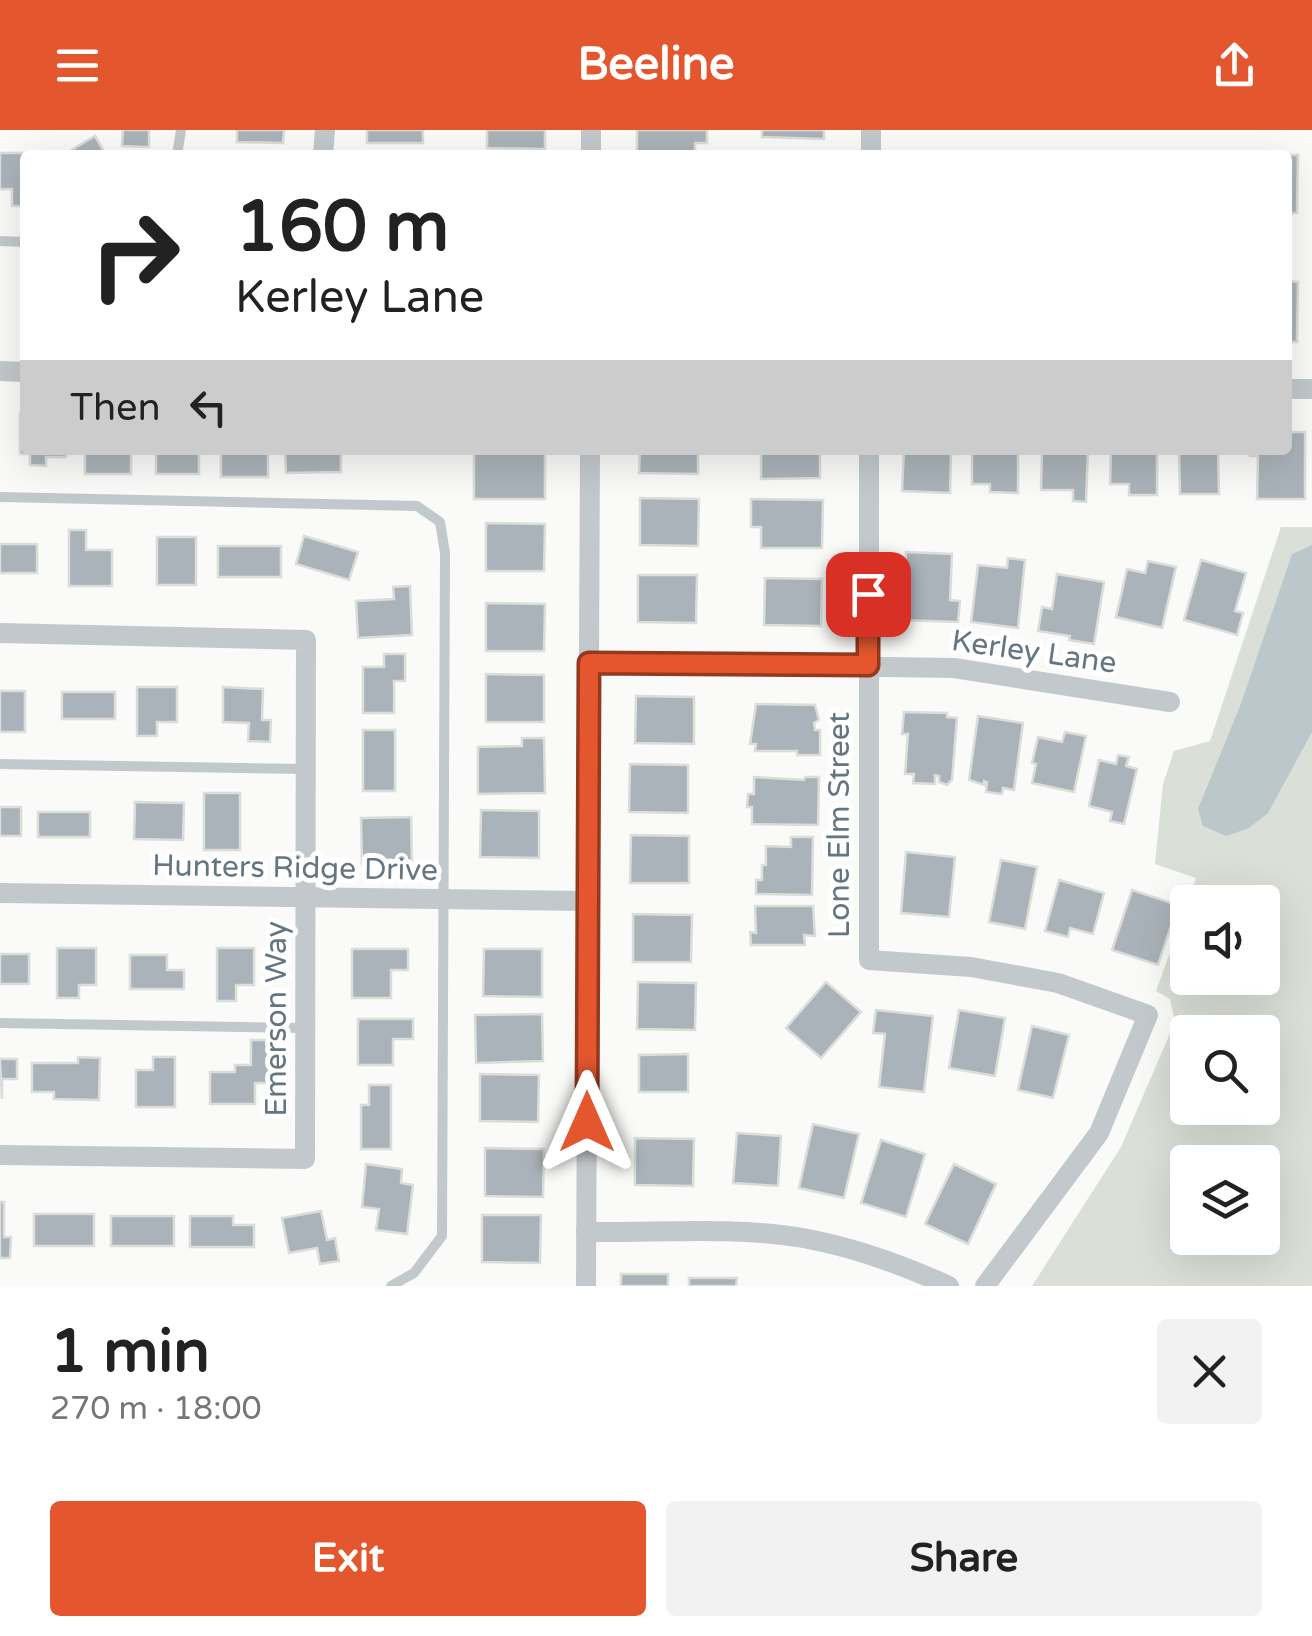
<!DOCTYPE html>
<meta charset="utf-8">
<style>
body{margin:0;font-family:"Varela Round",sans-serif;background:#f2f2f2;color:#222;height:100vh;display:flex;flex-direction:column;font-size:38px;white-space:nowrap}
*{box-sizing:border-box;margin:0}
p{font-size:32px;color:#767676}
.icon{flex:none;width:55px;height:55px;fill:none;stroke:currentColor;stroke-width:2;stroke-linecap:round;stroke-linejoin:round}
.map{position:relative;height:1156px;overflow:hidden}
.panel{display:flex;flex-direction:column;background:#fff;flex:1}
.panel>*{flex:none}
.hud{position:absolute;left:20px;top:20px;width:1272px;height:305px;border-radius:10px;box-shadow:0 10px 40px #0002;background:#fff;color:#222;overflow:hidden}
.tools{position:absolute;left:1170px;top:755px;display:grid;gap:20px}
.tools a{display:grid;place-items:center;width:110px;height:110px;border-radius:10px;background:#fff;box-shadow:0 10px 40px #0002;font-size:50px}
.pin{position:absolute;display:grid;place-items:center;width:85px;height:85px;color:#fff;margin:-42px;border-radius:20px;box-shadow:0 5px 15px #0006}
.me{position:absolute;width:110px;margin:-55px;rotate:0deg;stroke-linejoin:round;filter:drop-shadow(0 0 8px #0008)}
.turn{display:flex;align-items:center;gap:35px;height:210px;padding:0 50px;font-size:45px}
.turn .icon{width:130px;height:130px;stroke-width:2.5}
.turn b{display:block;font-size:70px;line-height:85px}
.then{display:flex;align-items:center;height:95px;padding:0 50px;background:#0003;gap:20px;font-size:38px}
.round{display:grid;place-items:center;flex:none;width:105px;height:105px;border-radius:10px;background:#f2f2f2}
.headline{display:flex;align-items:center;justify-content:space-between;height:170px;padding:0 50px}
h1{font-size:60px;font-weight:700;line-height:75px}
.primary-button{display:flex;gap:20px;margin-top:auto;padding:20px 50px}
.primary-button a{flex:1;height:115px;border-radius:10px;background:#e4572e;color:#fff;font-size:40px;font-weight:700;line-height:115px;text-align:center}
.primary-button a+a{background:#f2f2f2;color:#222}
header{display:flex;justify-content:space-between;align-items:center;height:130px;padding:0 50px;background:#e4572e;color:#fff;font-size:45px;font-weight:700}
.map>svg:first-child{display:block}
.green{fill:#dadfd7;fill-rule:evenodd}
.water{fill:#bbc7cb}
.building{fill:#aab3b9;stroke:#dcdcda;stroke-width:2.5}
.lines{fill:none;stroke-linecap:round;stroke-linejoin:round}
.service{stroke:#c3c8cc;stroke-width:10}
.minor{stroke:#c3c8cc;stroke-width:20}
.route-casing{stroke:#94391e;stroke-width:25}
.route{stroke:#e4572e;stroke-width:18}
.labels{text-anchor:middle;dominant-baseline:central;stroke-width:10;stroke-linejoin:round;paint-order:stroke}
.street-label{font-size:30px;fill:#657683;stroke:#fff}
</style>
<header><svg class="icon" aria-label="menu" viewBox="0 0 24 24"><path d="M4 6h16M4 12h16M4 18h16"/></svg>Beeline<svg class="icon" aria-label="share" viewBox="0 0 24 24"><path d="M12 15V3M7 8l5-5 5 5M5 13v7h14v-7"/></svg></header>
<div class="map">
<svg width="1312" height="1156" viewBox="0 0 1312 1156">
<rect width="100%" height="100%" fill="#fafaf8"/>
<!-- green -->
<path class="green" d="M 1281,397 L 1312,397 L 1312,1156 L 1032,1156 L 1121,1017 L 1175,892 L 1170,869 L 1156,861 L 1188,773 L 1188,848 L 1262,848 L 1262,772 L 1188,772 L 1196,748 L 1155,734 L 1163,654 L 1174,621 L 1210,611 ZM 1188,902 L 1262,902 L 1262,978 L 1188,978 ZM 1188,1032 L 1262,1032 L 1262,1108 L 1188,1108 Z"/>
<!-- water -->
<path class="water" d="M 1312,415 L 1312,602 L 1268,683 L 1249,698 L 1226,706 L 1203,696 L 1198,679 L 1242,571 L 1292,424 Z"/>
<!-- building -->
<g class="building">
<path d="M 123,0 L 149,0 L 149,17 L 122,16 Z"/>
<path d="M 237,0 L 284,0 L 283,13 L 237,12 Z"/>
<rect x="367" y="0" width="56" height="13"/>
<path d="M 487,0 L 545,0 L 545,19 L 487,18 Z"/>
<path d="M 637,0 L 707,0 L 707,13 L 695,13 L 695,25 L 637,25 Z"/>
<path d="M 762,0 L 824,0 L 824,9 L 762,7 Z"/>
<path d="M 95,6 L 106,25 L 63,25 Z"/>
<path d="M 1043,22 L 1090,23 L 1090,25 L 1043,25 Z"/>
<path d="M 1182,22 L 1238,23 L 1238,25 L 1182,25 Z"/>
<path d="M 0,23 L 33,23 L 25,25 L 25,76 L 12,76 L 12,59 L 0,59 Z"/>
<path d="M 1288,25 L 1298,25 L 1297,83 L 1288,83 Z"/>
<path d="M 1288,151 L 1298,152 L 1297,212 L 1288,212 Z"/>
<path d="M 20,284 L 25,285 L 25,320 L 66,320 L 66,327 L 46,327 L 46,336 L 30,335 L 30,324 L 20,324 Z"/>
<path d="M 1288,302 L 1305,302 L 1305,369 L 1257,369 L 1258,326 L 1250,326 L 1250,320 L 1288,320 Z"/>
<rect x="85" y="320" width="46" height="24"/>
<rect x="156" y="320" width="43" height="24"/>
<rect x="221" y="320" width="47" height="27"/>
<path d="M 285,320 L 341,320 L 341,342 L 286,343 Z"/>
<path d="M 640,320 L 698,320 L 698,344 L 639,343 Z"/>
<path d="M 753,320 L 820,320 L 820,348 L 761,349 L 761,320 Z"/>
<path d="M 904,320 L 959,320 L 958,324 L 951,324 L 950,363 L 902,361 Z"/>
<path d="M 972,320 L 1018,320 L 1018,363 L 990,362 L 990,354 L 972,354 Z"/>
<path d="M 1042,320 L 1088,320 L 1086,372 L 1073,371 L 1073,360 L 1041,360 Z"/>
<path d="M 1111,320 L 1157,320 L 1157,365 L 1129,365 L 1129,354 L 1110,354 Z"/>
<path d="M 1179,320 L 1218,320 L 1219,364 L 1180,364 Z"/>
<rect x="474" y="321" width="71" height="48"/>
<path d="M 640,368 L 699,369 L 698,416 L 640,415 Z"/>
<path d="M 751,369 L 823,370 L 822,418 L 761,418 L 761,397 L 751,397 Z"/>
<path d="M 486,393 L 545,394 L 544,441 L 486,441 Z"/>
<path d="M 69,400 L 86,400 L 86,420 L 112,420 L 112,456 L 69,456 Z"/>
<path d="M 304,406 L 358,422 L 349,450 L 296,434 Z"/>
<rect x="157" y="407" width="39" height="48"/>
<rect x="0" y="414" width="37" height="29"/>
<rect x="218" y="416" width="63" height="31"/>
<path d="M 906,422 L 952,424 L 950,470 L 960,471 L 958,492 L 903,490 Z"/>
<path d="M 1008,428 L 1025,430 L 1018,498 L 971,492 L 978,435 L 1007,438 Z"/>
<path d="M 1201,430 L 1246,443 L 1235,481 L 1243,483 L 1237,505 L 1184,490 Z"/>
<path d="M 1148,431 L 1176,437 L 1162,498 L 1116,487 L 1127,439 L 1145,443 Z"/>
<path d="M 1057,444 L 1104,452 L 1094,514 L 1069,510 L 1070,506 L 1038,501 L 1042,477 L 1052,479 Z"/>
<path d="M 638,445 L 697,445 L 696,493 L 638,492 Z"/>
<path d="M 765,448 L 822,449 L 821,496 L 764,495 Z"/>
<path d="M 410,456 L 412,505 L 358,508 L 356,471 L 394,469 L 393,457 Z"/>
<path d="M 486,473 L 545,474 L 544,521 L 486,521 Z"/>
<path d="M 384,524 L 405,524 L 405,551 L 394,551 L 394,583 L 363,583 L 363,537 L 384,537 Z"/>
<path d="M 486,544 L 544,545 L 544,592 L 486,592 Z"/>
<path d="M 137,557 L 177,557 L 177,592 L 157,592 L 157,606 L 137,606 Z"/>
<path d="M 223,557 L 263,559 L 262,590 L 271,590 L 270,612 L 248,611 L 249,593 L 223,592 Z"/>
<rect x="0" y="561" width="25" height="41"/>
<rect x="62" y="562" width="53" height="27"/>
<path d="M 636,566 L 694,567 L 694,614 L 635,613 Z"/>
<path d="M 756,574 L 815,575 L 819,590 L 814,593 L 815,600 L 820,600 L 820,625 L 797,625 L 797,621 L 755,621 L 756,614 L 750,614 Z"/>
<path d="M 904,582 L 947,583 L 947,587 L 957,588 L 952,650 L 947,655 L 939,652 L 939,646 L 935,645 L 935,654 L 913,653 L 914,644 L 905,644 L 908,604 L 902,604 Z"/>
<path d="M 978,586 L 1023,593 L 1014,660 L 1003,658 L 1002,664 L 986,662 L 987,652 L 984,651 L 984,655 L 969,650 Z"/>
<rect x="363" y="600" width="32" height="61"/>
<path d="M 1065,602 L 1086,606 L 1074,662 L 1032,653 L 1036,634 L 1032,633 L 1038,607 L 1062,612 Z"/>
<path d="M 522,608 L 544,608 L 545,663 L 478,664 L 478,617 L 522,616 Z"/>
<path d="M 1118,625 L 1129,627 L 1126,636 L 1137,639 L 1124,694 L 1110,691 L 1112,682 L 1089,676 L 1099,630 L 1116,634 Z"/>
<path d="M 630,634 L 688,635 L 688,683 L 629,682 Z"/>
<path d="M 754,647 L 804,650 L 805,647 L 819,647 L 818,695 L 752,694 L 752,677 L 747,677 L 748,664 L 754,664 Z"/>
<rect x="204" y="663" width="36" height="57"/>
<path d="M 135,672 L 184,673 L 183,710 L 134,709 Z"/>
<rect x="0" y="677" width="21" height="29"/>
<path d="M 481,680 L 539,681 L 539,728 L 480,727 Z"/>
<rect x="38" y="682" width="52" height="25"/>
<path d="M 411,687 L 412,733 L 362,734 L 361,688 Z"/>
<path d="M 631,705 L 689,706 L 689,753 L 630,753 Z"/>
<path d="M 791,707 L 813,707 L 812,765 L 756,764 L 756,750 L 762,750 L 762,735 L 766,735 L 766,716 L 791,717 Z"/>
<path d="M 906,722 L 955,727 L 949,787 L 901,783 Z"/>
<path d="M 1001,730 L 1037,737 L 1025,799 L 989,792 Z"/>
<path d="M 1059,750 L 1104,763 L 1093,804 L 1070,798 L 1068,807 L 1045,801 Z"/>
<path d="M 1132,760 L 1178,775 L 1158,835 L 1112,820 Z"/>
<path d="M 755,776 L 813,776 L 815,806 L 804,805 L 805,815 L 751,815 L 750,802 L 756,803 Z"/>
<path d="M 633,784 L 692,785 L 691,832 L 633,832 Z"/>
<path d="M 57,818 L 96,818 L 96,855 L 79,855 L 79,868 L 57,868 Z"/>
<path d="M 217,818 L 254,818 L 254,855 L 236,855 L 236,871 L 217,871 Z"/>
<path d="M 352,819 L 408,819 L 408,840 L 391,840 L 391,868 L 352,868 Z"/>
<path d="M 484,819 L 542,819 L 542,867 L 483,866 Z"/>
<rect x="0" y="824" width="29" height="30"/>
<path d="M 130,825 L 167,825 L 167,840 L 184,840 L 184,859 L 130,859 Z"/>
<path d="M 638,852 L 696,853 L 695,900 L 637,899 Z"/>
<path d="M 826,852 L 861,882 L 821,928 L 786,898 Z"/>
<path d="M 876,880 L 933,886 L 924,962 L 879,957 L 885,904 L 873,903 Z"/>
<path d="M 959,880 L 1005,888 L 995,946 L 949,938 Z"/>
<path d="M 542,884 L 543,931 L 476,933 L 475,885 Z"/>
<path d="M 358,889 L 413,889 L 413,909 L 393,909 L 393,935 L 358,935 Z"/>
<path d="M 1032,896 L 1069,905 L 1053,968 L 1018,960 Z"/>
<path d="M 251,910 L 272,910 L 272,953 L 255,953 L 255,974 L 210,974 L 210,942 L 235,942 L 235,935 L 251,935 Z"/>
<path d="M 688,924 L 688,962 L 639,962 L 639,925 Z"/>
<path d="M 78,927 L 100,928 L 99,970 L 54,969 L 54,962 L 32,962 L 32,933 L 78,933 Z"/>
<path d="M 153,927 L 175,927 L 175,977 L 136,977 L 136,940 L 153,940 Z"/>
<path d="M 0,929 L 17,929 L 17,949 L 2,949 L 2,969 Z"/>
<path d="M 480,944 L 539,945 L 538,992 L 480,991 Z"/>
<path d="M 369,955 L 391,955 L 391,1019 L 361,1019 L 361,975 L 369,975 Z"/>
<path d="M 813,994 L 859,1004 L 844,1068 L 799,1058 Z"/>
<path d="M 737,1003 L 781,1006 L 778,1056 L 733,1053 Z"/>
<path d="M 635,1008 L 694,1009 L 693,1056 L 635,1055 Z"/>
<path d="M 881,1010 L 925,1024 L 906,1087 L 861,1073 Z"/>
<path d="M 485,1018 L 544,1019 L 543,1067 L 485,1066 Z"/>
<path d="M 366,1034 L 402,1039 L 401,1053 L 413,1055 L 407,1104 L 376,1100 L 379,1079 L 362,1077 Z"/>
<path d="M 954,1034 L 996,1054 L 968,1114 L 925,1094 Z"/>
<path d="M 0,1072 L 4,1072 L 4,1107 L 11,1107 L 10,1128 L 0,1128 Z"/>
<path d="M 321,1081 L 327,1110 L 335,1108 L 339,1131 L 320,1134 L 317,1118 L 289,1123 L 282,1088 Z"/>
<rect x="34" y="1084" width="60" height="32"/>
<path d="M 482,1085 L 541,1085 L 540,1133 L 482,1132 Z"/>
<rect x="111" y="1086" width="63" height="30"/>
<path d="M 190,1086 L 233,1086 L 233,1095 L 254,1095 L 254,1117 L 190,1117 Z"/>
<rect x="621" y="1144" width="47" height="12"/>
<path d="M 689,1148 L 737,1148 L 736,1156 L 689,1156 Z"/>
</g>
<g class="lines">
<!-- service -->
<g class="service">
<path d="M 177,25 L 181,0"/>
<path d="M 0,111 L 25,112"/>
<path d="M 0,367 L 417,376 L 440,392 L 445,423 L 442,1106 L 414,1143 L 391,1156"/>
<path d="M 0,634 L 305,639"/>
<path d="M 0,893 L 304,898"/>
</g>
<!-- minor -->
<g class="minor">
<path d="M 323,25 L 325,0"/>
<path d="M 591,25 L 591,0"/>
<path d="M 871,25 L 871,0"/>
<path d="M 0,241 L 25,242"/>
<path d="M 1288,259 L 1312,259"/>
<path d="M 869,320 L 869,830 L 971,837 L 1058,853 L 1148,885 L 1099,1003 L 985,1156"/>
<path d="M 0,503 L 306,510 L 305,1029 L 0,1025"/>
<path d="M 589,533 L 954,538 L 1170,572"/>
<path d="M 0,763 L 589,771"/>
<path d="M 586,1102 C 658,1103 732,1096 803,1108 C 853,1117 903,1135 949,1156"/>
<path d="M 586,1156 L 590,320"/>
</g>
</g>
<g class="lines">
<!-- route casing -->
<g class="route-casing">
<path id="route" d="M 587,992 L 589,533 L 868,535 L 868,464"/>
</g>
<!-- route -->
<use href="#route" class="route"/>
</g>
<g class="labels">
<!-- street labels -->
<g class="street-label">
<text transform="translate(1034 522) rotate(8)">Kerley Lane</text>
<text transform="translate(839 695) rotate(-90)">Lone Elm Street</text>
<text transform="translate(295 738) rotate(1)">Hunters Ridge Drive</text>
<text transform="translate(276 889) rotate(-90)">Emerson Way</text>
</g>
</g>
</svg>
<div class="tools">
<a><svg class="icon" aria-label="sound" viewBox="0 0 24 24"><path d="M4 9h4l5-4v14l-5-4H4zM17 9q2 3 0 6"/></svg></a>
<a><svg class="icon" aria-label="search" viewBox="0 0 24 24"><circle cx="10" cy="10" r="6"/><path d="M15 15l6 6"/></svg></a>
<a><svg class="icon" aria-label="layers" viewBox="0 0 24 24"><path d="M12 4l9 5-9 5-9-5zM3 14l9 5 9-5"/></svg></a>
</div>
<div class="pin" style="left:868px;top:464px;background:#d93025"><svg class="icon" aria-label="arrive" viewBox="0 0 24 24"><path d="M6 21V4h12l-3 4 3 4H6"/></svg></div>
<svg class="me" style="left:587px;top:992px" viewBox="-20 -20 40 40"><path d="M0-17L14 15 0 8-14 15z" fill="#e4572e" stroke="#fff" stroke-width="4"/></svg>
<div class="hud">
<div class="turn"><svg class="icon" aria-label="right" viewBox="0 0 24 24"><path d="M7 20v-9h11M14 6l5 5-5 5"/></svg><div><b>160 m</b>Kerley Lane</div></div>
<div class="then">Then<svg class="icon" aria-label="left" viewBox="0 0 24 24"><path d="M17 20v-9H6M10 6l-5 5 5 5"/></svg></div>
</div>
</div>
<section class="panel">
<div class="headline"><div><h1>1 min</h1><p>270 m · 18:00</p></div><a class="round"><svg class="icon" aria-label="close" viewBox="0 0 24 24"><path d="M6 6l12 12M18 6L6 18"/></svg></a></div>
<div class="primary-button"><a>Exit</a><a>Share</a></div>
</section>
